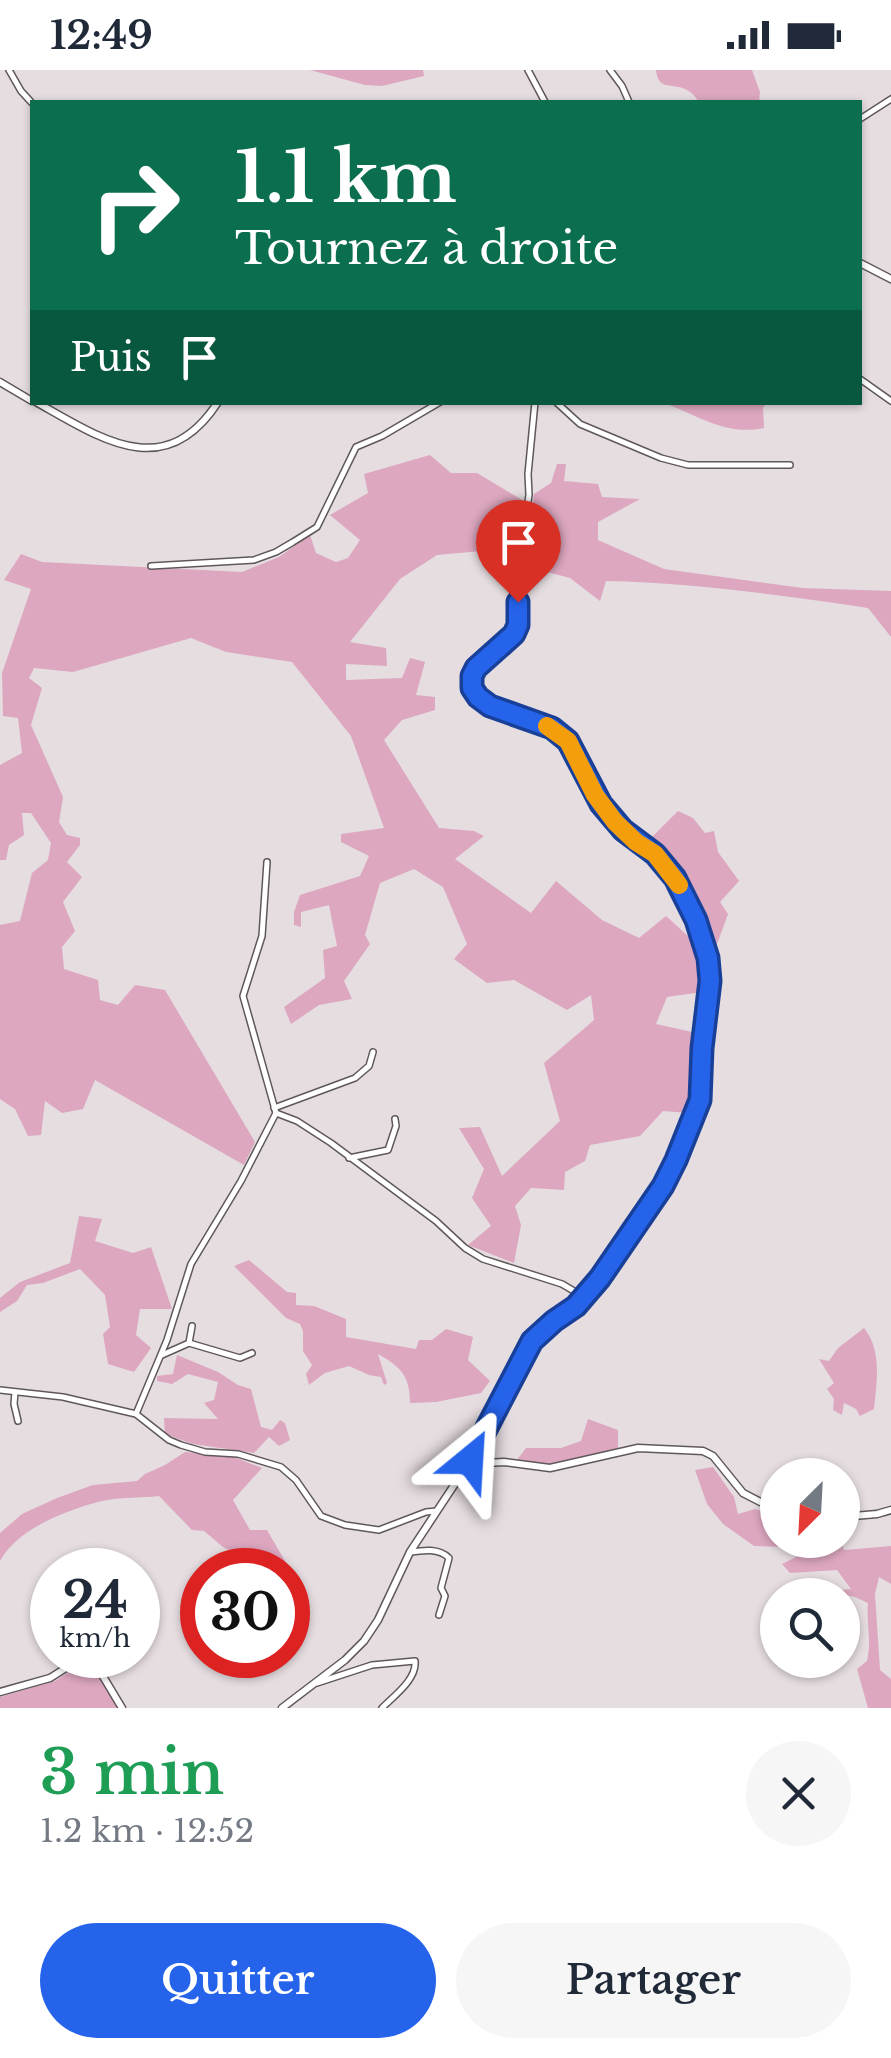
<!DOCTYPE html>
<html lang="fr">
<meta charset="utf-8">
<style>
body{margin:0;font-family:"Libre Baskerville",serif;background:#f6f6f7;color:#1f2937;height:100vh;display:flex;flex-direction:column;font-size:38px;white-space:nowrap}
*{box-sizing:border-box;margin:0}
p{font-size:32px;color:#747a83}
.icon{flex:none;width:55px;height:55px;fill:none;stroke:currentColor;stroke-width:2;stroke-linecap:round;stroke-linejoin:round}
.map{position:relative;height:1638px;overflow:hidden}
.details{display:flex;flex-direction:column;background:#fff;flex:1}
.details>*{flex:none}
.guide{position:absolute;left:30px;top:30px;width:832px;height:305px;border-radius:0px;box-shadow:0 2px 8px #0004;background:#0b6e4f;color:#fff;overflow:hidden}
.needle{width:65px;rotate:204deg}
.controls{position:absolute;left:760px;top:1388px;display:grid;gap:20px}
.controls a{display:grid;place-items:center;width:100px;height:100px;border-radius:50%;background:#fff;box-shadow:0 2px 8px #0004;font-size:50px}
.speed{position:absolute;left:30px;top:1478px;display:flex;gap:20px;font-size:50px;font-weight:700;text-align:center}
.speed>*{display:grid;place-content:center;width:130px;height:130px;border-radius:50%;background:#fff;box-shadow:0 2px 8px #0004;line-height:1}
.speed small{font-size:25px;font-weight:400}
.speed .limit{border:15px solid #d22;background:#fff;color:#111}
.pin{position:absolute;display:grid;place-items:center;width:85px;height:85px;color:#fff;margin:-102px -42px;border-radius:50% 50% 50% 0;rotate:-45deg;box-shadow:0 0 10px #0007}
.pin .icon{rotate:45deg}
.me{position:absolute;width:110px;margin:-55px;rotate:27deg;stroke-linejoin:round;filter:drop-shadow(0 0 8px #0008)}
.turn{display:flex;align-items:center;gap:35px;height:210px;padding:0 40px;font-size:45px}
.turn .icon{width:130px;height:130px;stroke-width:2.5}
.turn b{display:block;font-size:70px;line-height:85px}
.then{display:flex;align-items:center;height:95px;padding:0 40px;background:#0003;gap:20px;font-size:38px}
.round{display:grid;place-items:center;flex:none;width:105px;height:105px;border-radius:52px;background:#f6f6f7}
.overview{display:flex;align-items:center;justify-content:space-between;height:170px;padding:0 40px}
h1{font-size:60px;font-weight:600;line-height:75px;color:#1e9e55}
.button{display:flex;gap:20px;margin-top:auto;padding:20px 40px}
.button a{flex:1;height:115px;border-radius:60px;background:#2563eb;color:#fff;font-size:40px;font-weight:600;line-height:115px;text-align:center}
.button a+a{background:#f6f6f7;color:#1f2937}
.status{display:flex;justify-content:space-between;align-items:center;height:70px;padding:0 50px;background:#fff;direction:ltr}
.status svg{height:28px;fill:currentColor}
.map>svg:first-child{display:block}
.green{fill:#dca7bf}
.lines{fill:none;stroke-linecap:round;stroke-linejoin:round}
.minor-casing{stroke:#5f585b;stroke-width:8}
.tertiary-casing{stroke:#5f585b;stroke-width:9}
.minor{stroke:#fff;stroke-width:5}
.tertiary{stroke:#fff;stroke-width:6}
.route-casing{stroke:#184099;stroke-width:25}
.route{stroke:#2563eb;stroke-width:18}
.slow{stroke:#f59e0b;stroke-width:18}
</style>
<div class="status"><b>12:49</b><svg viewBox="0 0 49 12"><path d="M0 12V9h3v3zM5 12V6h3v6zM10 12V3h3v9zM15 12V0h3v12zM26 1h20v11H26zM47 4h2v5h-2z"/></svg></div>
<div class="map">
<svg width="891" height="1638" viewBox="0 0 891 1638">
<rect width="100%" height="100%" fill="#e6dde1"/>
<!-- green -->
<g class="green">
<path d="M 310,0 L 423,0 L 424,6 L 382,16 L 365,15 Z"/>
<path d="M 656,0 L 752,0 L 760,22 L 759,32 L 699,32 C 682,4 659,28 656,0 Z"/>
<path d="M 664,333 L 766,333 L 763,338 L 764,358 C 726,366 699,346 664,333 Z"/>
<path d="M 430,385 L 451,403 L 477,403 L 522,430 L 516,478 L 437,485 L 400,509 L 350,572 L 386,578 L 387,596 L 346,594 L 346,610 L 402,608 L 410,588 L 425,592 L 416,625 L 435,627 L 435,640 L 402,650 L 384,670 L 439,758 L 474,761 L 484,766 L 455,789 L 531,843 L 556,811 L 602,850 L 639,868 L 666,846 L 699,876 L 702,922 L 667,927 L 656,954 L 692,962 L 696,1027 L 689,1043 L 663,1041 L 640,1066 L 590,1075 L 585,1091 L 565,1102 L 564,1120 L 531,1118 L 515,1136 L 521,1155 L 514,1193 L 468,1175 L 491,1156 L 472,1128 L 484,1099 L 459,1058 L 480,1057 L 502,1106 L 560,1051 L 544,993 L 594,950 L 591,925 L 567,940 L 514,910 L 487,913 L 454,889 L 467,874 L 443,817 L 414,799 L 380,813 L 365,865 L 370,874 L 344,911 L 352,929 L 319,935 L 291,954 L 284,937 L 325,908 L 323,880 L 337,876 L 329,835 L 301,842 L 301,857 L 294,855 L 294,842 L 300,825 L 360,806 L 369,786 L 341,772 L 341,764 L 384,758 L 351,666 L 292,592 L 226,582 L 191,568 L 73,602 L 34,598 L 29,608 L 42,618 L 31,655 L 63,727 L 59,752 L 67,765 L 80,768 L 80,775 L 67,792 L 82,807 L 63,832 L 75,861 L 62,877 L 64,899 L 98,910 L 100,930 L 118,935 L 135,915 L 165,920 L 255,1072 L 244,1095 L 95,1010 L 83,1039 L 62,1043 L 45,1031 L 41,1065 L 28,1066 L 15,1039 L 0,1029 L 0,855 L 20,851 L 32,803 L 48,790 L 51,773 L 31,743 L 22,743 L 24,765 L 9,775 L 6,790 L 0,790 L 0,695 L 22,683 L 18,648 L 3,646 L 2,603 L 31,519 L 4,510 L 21,484 L 42,492 L 242,502 L 279,487 L 310,465 L 316,483 L 336,492 L 348,488 L 360,470 L 330,445 L 368,423 L 364,404 Z"/>
<path d="M 557,394 L 566,394 L 564,411 L 598,414 L 602,427 L 640,429 L 598,452 L 598,470 L 664,499 L 803,518 L 891,521 L 891,567 L 868,538 C 781,525 695,513 606,511 L 600,531 L 570,508 L 540,500 L 528,480 L 534,424 L 551,413 Z"/>
<path d="M 678,741 L 693,748 L 705,763 L 714,761 L 718,782 L 739,811 L 720,832 L 728,844 L 716,877 L 710,877 C 697,838 681,798 645,774 Z"/>
<path d="M 79,1146 L 102,1149 L 95,1171 L 133,1183 L 151,1177 L 172,1239 L 140,1239 L 136,1265 L 151,1278 L 134,1302 L 108,1294 L 103,1264 L 110,1257 L 105,1225 L 80,1199 L 43,1213 L 27,1215 L 17,1231 L 0,1242 L 0,1228 L 20,1212 L 70,1193 Z"/>
<path d="M 249,1190 L 287,1222 L 296,1223 L 296,1235 L 314,1236 L 346,1249 L 346,1267 L 416,1279 L 419,1270 L 432,1270 L 446,1259 L 473,1267 L 468,1290 L 490,1311 L 481,1323 L 436,1332 L 410,1333 C 410,1306 401,1297 378,1284 L 387,1313 L 384,1315 L 381,1307 L 369,1305 L 349,1296 L 325,1303 L 309,1315 L 306,1304 L 312,1295 L 303,1281 L 303,1261 L 300,1254 L 286,1248 L 234,1196 Z"/>
<path d="M 864,1258 C 882,1280 877,1312 874,1339 L 860,1346 L 856,1339 L 844,1333 L 842,1345 L 833,1340 L 834,1329 L 827,1319 L 834,1313 L 819,1289 L 829,1291 L 838,1278 Z"/>
<path d="M 177,1285 L 218,1302 L 238,1315 L 251,1319 L 261,1357 L 272,1360 L 280,1350 L 285,1353 L 290,1370 L 279,1376 L 269,1367 L 254,1383 L 193,1374 L 165,1364 L 164,1348 L 218,1349 L 204,1333 L 214,1330 L 218,1312 L 188,1304 L 172,1314 L 157,1311 L 157,1306 L 173,1304 Z"/>
<path d="M 588,1349 L 618,1360 L 618,1378 L 600,1386 L 545,1395 L 517,1390 L 526,1378 L 561,1378 L 581,1371 Z"/>
<path d="M 185,1382 L 234,1387 L 262,1398 L 233,1430 L 250,1460 L 267,1460 L 299,1515 L 292,1516 L 288,1512 L 288,1500 L 257,1500 L 247,1489 L 223,1477 L 204,1461 L 192,1460 L 159,1426 C 141,1428 120,1427 102,1431 C 67,1440 18,1458 0,1491 L 0,1463 L 22,1444 L 57,1428 L 93,1415 L 137,1411 L 145,1404 L 165,1395 Z"/>
<path d="M 713,1397 L 734,1427 L 738,1444 L 755,1439 L 777,1446 L 778,1470 L 841,1470 L 844,1480 L 891,1476 L 891,1514 L 879,1507 L 875,1524 L 880,1600 L 891,1609 L 891,1638 L 868,1638 L 857,1599 L 867,1591 C 872,1570 866,1555 868,1533 L 855,1527 L 842,1524 L 840,1520 L 851,1519 L 837,1500 L 790,1503 L 782,1494 L 804,1483 L 786,1477 L 754,1476 L 723,1454 L 707,1434 L 695,1400 Z"/>
<path d="M 83,1593 L 94,1596 L 119,1638 L 0,1638 L 0,1627 L 55,1611 Z"/>
</g>
<g class="lines">
<!-- minor casing -->
<g class="minor-casing">
<g id="minor">
<path d="M 9,0 L 21,21 L 32,33"/>
<path d="M 528,0 L 545,32"/>
<path d="M 610,0 L 622,16 L 629,32"/>
<path d="M 860,49 L 891,29"/>
<path d="M 860,309 L 891,331"/>
<path d="M 556,332 L 580,354 L 661,388 L 688,395 L 790,395"/>
<path d="M 151,496 L 254,490 L 276,482 L 293,472 L 317,457 L 356,377 L 382,366 L 440,332"/>
<path d="M 267,792 L 262,866 L 243,926 L 276,1043"/>
<path d="M 274,1038 L 355,1008 L 369,996 L 373,982"/>
<path d="M 349,1088 L 388,1080 L 396,1056 L 395,1049"/>
<path d="M 189,1273 L 240,1288 L 252,1283"/>
<path d="M 162,1285 L 189,1273 L 192,1256"/>
<path d="M 0,1320 L 63,1327 L 136,1344 L 169,1370 L 181,1375 L 205,1382 L 238,1384 L 281,1397 L 296,1410 L 321,1446 L 345,1455 L 379,1460 L 426,1442 L 437,1441"/>
<path d="M 15,1322 L 14,1334 L 18,1351"/>
<path d="M 136,1344 L 167,1270 L 191,1194 L 241,1111 L 276,1043 L 297,1051 L 331,1073 L 436,1151 L 465,1178 L 483,1189 L 562,1214 L 584,1227"/>
<path d="M 468,1394 L 515,1300 L 533,1271 L 554,1251 L 576,1236 L 600,1208 L 663,1115 L 677,1090 L 699,1030 L 702,977 L 710,911 L 705,877 L 696,850 L 675,809 L 655,784 L 623,760 L 601,734 L 568,671 L 553,658 L 490,636 L 478,627 L 472,618 L 472,606 L 476,598 L 507,571 L 518,555 L 519,490 L 529,425 L 528,404 L 535,332"/>
<path d="M 410,1482 C 424,1480 439,1478 449,1488 L 441,1518 L 445,1526 L 439,1545"/>
<path d="M 317,1613 L 372,1595 L 415,1591 C 417,1609 395,1625 382,1638"/>
</g>
</g>
<!-- tertiary casing -->
<g class="tertiary-casing">
<g id="tertiary">
<path d="M 860,193 L 891,209"/>
<path d="M 0,312 L 32,331"/>
<path d="M 36,332 C 100,368 165,414 218,332"/>
<path d="M 842,1447 L 877,1444 L 891,1440"/>
<path d="M 0,1622 L 50,1608 L 77,1591 L 88,1589 L 95,1593 L 122,1638"/>
<path d="M 282,1638 L 345,1590 L 364,1571 L 378,1550 L 410,1482 L 468,1394 L 504,1392 L 550,1398 L 638,1378 L 703,1381 L 713,1386 L 743,1423 L 778,1441"/>
</g>
</g>
<!-- minor -->
<use href="#minor" class="minor"/>
<!-- tertiary -->
<use href="#tertiary" class="tertiary"/>
</g>
<g class="lines">
<!-- route casing -->
<g class="route-casing">
<path id="route" d="M 470,1390 L 532,1271 L 554,1251 L 576,1236 L 600,1208 L 663,1116 L 676,1090 L 700,1030 L 702,978 L 710,911 L 708,888 L 696,850 L 675,808 L 655,784 L 623,760 L 601,734 L 568,671 L 552,658 L 490,636 L 478,627 L 472,618 L 472,606 L 476,598 L 514,564 L 518,555 L 518,532"/>
</g>
<!-- route -->
<use href="#route" class="route"/>
<!-- slow -->
<path class="slow" d="M 547,656 L 568,671 L 595,725 L 615,752 L 636,772 L 655,784 L 679,815"/>
</g>
</svg>
<div class="controls">
<a><svg class="needle" viewBox="-14 -14 28 28"><path d="M0-13l5 13h-10z" fill="#e53935"/><path d="M0 13l5-13h-10z" fill="#747a83"/></svg></a>
<a><svg class="icon" aria-label="search" viewBox="0 0 24 24"><circle cx="10" cy="10" r="6"/><path d="M15 15l6 6"/></svg></a>
</div>
<div class="speed"><div>24<small>km/h</small></div><div class="limit">30</div></div>
<div class="pin" style="left:518px;top:532px;background:#d93025"><svg class="icon" aria-label="arrive" viewBox="0 0 24 24"><path d="M6 21V4h12l-3 4 3 4H6"/></svg></div>
<svg class="me" style="left:470px;top:1390px" viewBox="-20 -20 40 40"><path d="M0-17L14 15 0 8-14 15z" fill="#2563eb" stroke="#fff" stroke-width="4"/></svg>
<div class="guide">
<div class="turn"><svg class="icon" aria-label="right" viewBox="0 0 24 24"><path d="M7 20v-9h11M14 6l5 5-5 5"/></svg><div><b>1.1 km</b>Tournez à droite</div></div>
<div class="then">Puis<svg class="icon" aria-label="arrive" viewBox="0 0 24 24"><path d="M6 21V4h12l-3 4 3 4H6"/></svg></div>
</div>
</div>
<section class="details">
<div class="overview"><div><h1>3 min</h1><p>1.2 km · 12:52</p></div><a class="round"><svg class="icon" aria-label="close" viewBox="0 0 24 24"><path d="M6 6l12 12M18 6L6 18"/></svg></a></div>
<div class="button"><a>Quitter</a><a>Partager</a></div>
</section>
